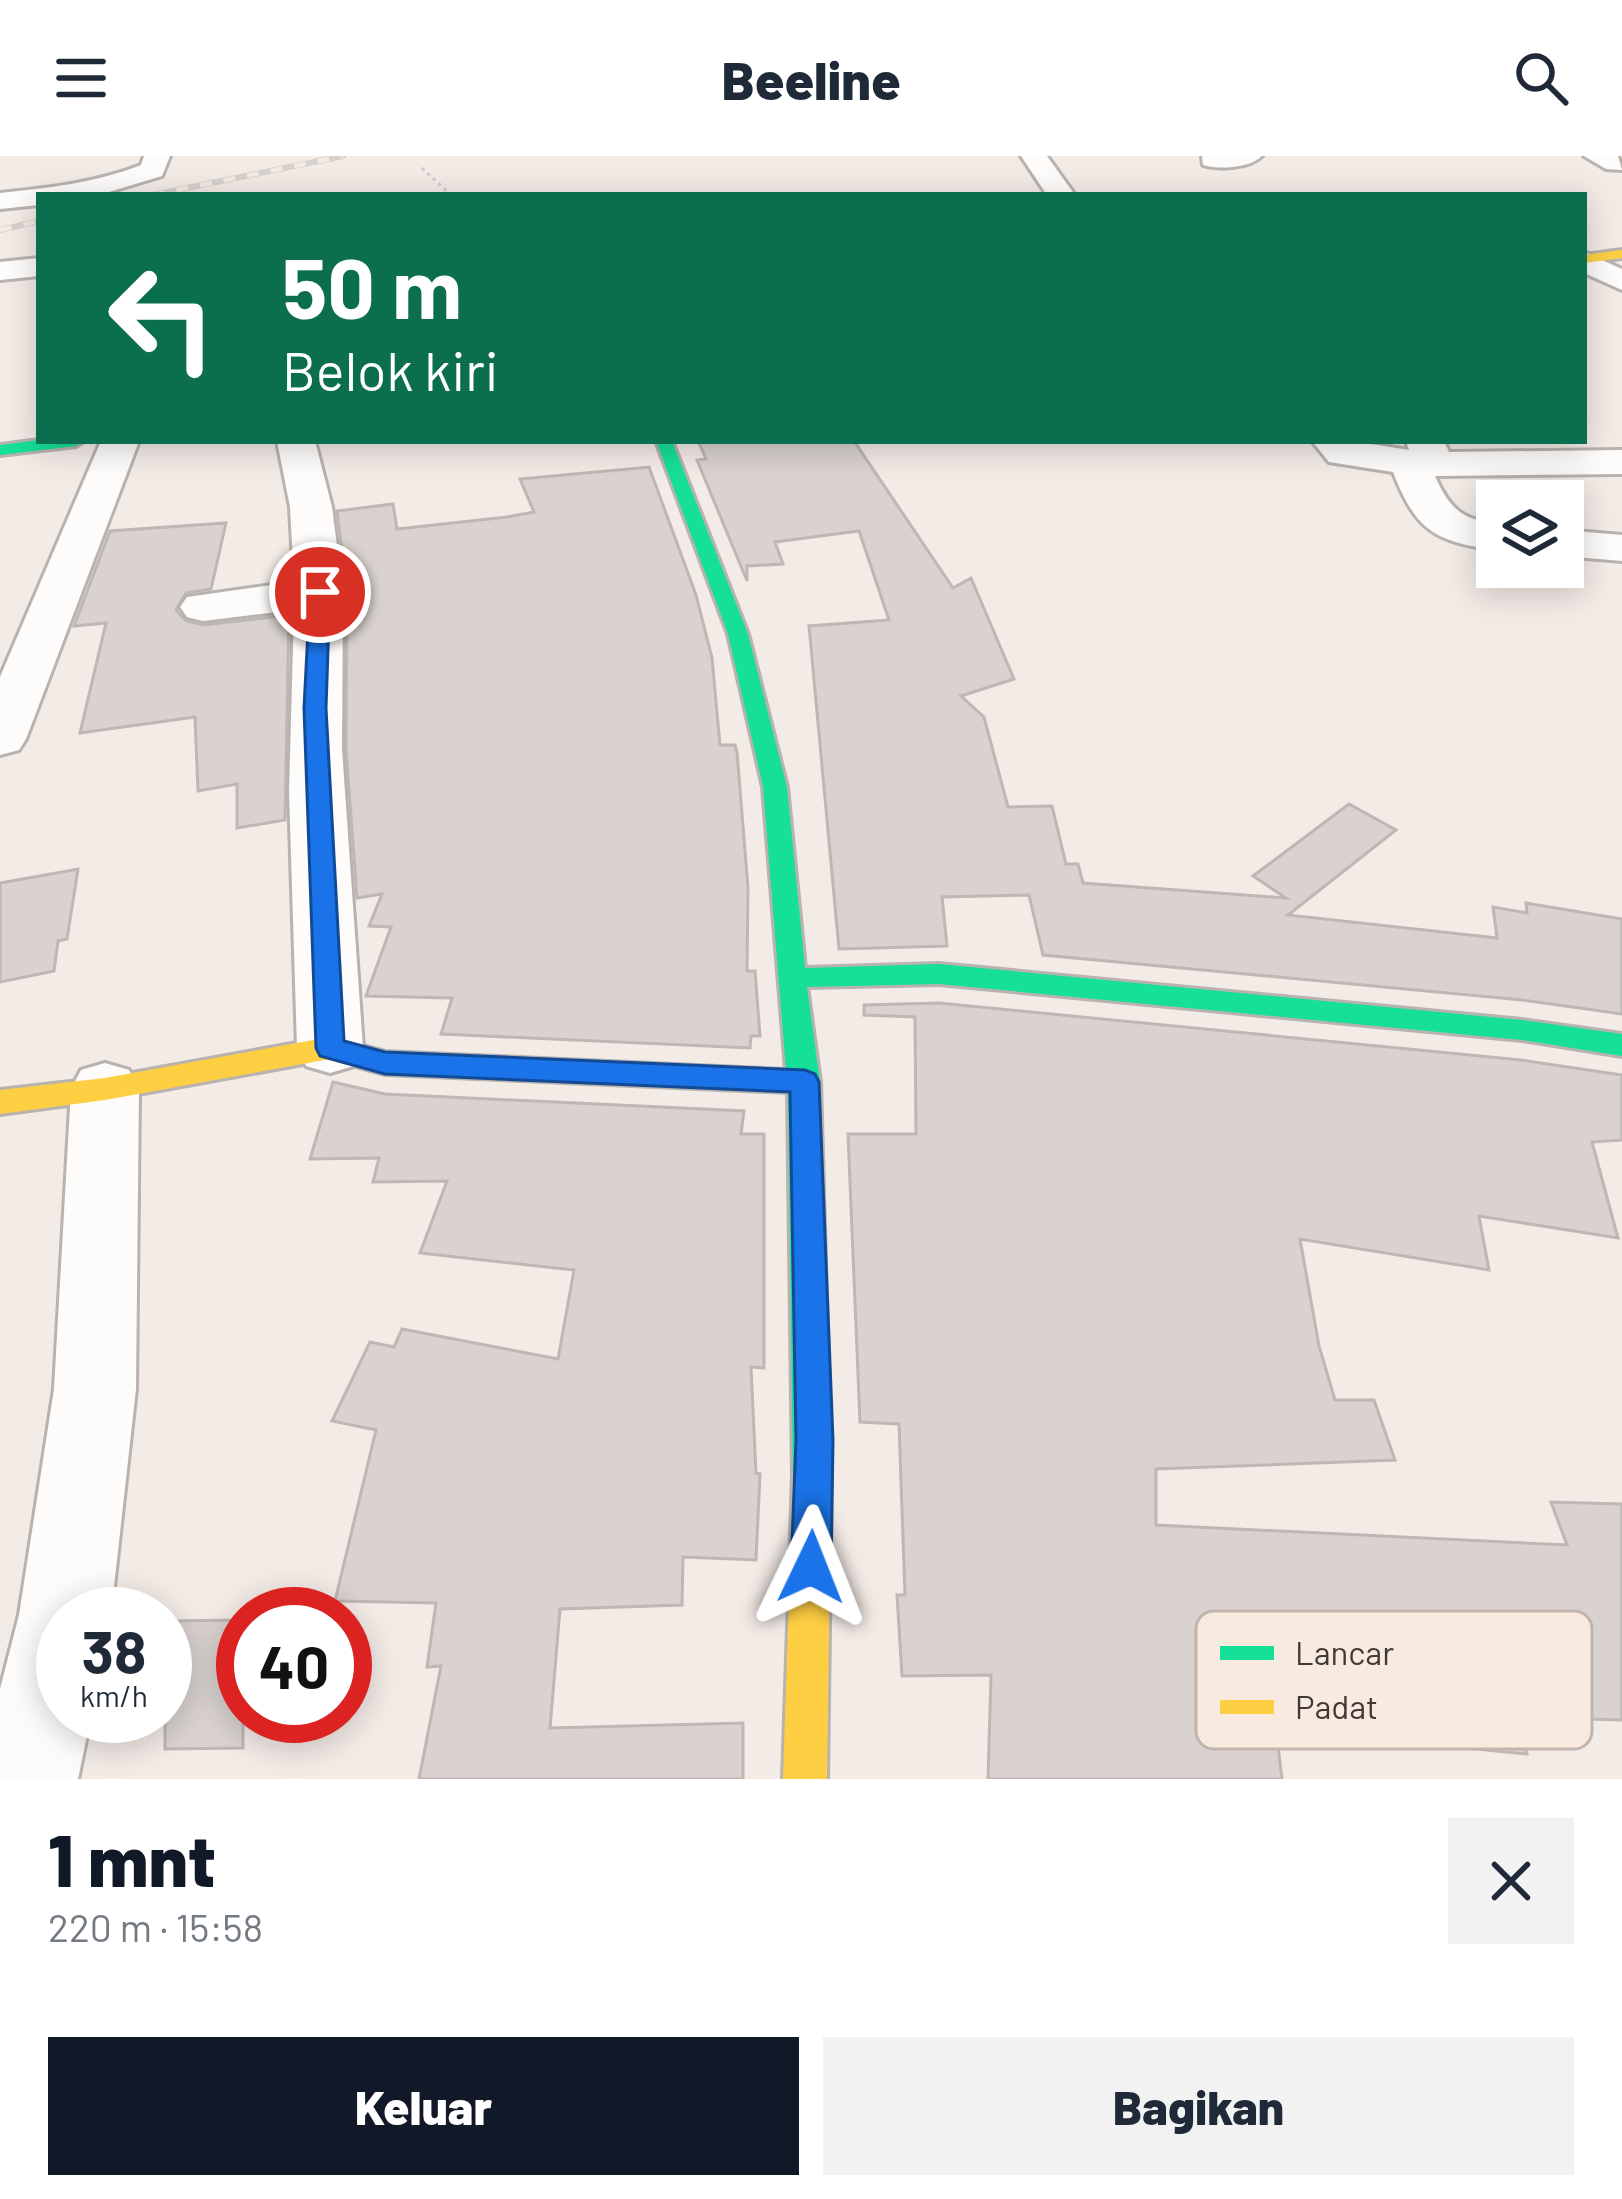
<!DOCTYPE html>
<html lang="id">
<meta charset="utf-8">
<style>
body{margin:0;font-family:Barlow,sans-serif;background:#f2f2f3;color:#1f2937;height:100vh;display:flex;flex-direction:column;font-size:45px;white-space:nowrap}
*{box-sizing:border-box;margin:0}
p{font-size:39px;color:#747a83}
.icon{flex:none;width:66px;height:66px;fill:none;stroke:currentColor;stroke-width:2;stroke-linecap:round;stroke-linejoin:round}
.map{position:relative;height:1623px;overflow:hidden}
.panel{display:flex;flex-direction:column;background:#fff;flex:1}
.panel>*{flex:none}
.guide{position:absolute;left:36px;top:36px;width:1551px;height:252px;border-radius:0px;box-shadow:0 6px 30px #0003;background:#0b6e4f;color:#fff;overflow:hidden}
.fabs{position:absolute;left:1476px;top:324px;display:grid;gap:24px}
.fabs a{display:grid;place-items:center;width:108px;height:108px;border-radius:0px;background:#fff;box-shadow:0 6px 30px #0003;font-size:60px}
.speed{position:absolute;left:36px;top:1431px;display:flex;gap:24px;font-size:60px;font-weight:700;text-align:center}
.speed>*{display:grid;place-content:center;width:156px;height:156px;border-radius:50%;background:#fff;box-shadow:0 6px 30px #0003;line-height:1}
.speed small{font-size:30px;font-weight:400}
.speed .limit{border:18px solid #d22;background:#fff;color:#111}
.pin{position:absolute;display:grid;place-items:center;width:102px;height:102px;color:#fff;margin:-51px;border:6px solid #fff;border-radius:50%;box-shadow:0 3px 12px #0007}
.me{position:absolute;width:132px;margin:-66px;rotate:2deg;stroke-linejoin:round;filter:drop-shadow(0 0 9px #0008)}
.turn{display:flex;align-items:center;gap:42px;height:252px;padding:0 48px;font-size:54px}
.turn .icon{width:156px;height:156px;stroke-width:2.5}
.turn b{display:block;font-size:84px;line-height:102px}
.round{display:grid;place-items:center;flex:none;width:126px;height:126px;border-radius:0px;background:#f2f2f3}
.head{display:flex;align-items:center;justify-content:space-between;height:204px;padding:0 48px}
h1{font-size:72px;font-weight:800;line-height:90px;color:#111827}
.button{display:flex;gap:24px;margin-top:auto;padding:24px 48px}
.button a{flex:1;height:138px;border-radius:0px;background:#111827;color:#fff;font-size:48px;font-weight:800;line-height:138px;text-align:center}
.button a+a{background:#f2f2f3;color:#1f2937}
header{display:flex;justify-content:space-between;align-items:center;height:156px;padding:0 48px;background:#fff;font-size:54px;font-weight:800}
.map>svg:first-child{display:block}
.building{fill:#d9d2ce;stroke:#beb7b3;stroke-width:3}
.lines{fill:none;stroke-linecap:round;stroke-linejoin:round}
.street-casing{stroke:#b9b3af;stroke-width:6}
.fast-casing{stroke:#b9b3af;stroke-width:6}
.slow-casing{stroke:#b9b3af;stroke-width:6}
.path{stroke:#cecac9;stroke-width:3;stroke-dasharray:3 4.5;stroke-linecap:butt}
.street{fill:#fdfcfb;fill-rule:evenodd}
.fast{fill:#16e098;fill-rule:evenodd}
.slow{fill:#ffcf43;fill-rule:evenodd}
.rail-casing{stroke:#d4d1cf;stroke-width:6}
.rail{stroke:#f9eae0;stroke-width:4.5;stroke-dasharray:12;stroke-linecap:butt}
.route{fill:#1a73e8;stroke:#114b97;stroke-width:3}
.key{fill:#f9eae0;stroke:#c2b5ad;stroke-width:3}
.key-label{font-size:33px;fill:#403a36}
</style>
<header><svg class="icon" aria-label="menu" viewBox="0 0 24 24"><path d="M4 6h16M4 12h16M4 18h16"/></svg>Beeline<svg class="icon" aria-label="search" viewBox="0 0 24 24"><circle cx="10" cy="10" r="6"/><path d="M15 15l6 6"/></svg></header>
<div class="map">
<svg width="1622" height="1623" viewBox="0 0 1622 1623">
<rect width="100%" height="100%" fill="#f3ebe6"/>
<!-- building -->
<g class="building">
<path d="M 698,285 L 854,285 L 953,432 L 971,422 L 1014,523 L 961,540 L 984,561 L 1008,651 L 1052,650 L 1066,708 L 1078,708 L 1083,727 L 1286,742 L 1253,720 L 1349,648 L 1396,674 L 1288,759 L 1497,782 L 1493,751 L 1527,757 L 1526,747 L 1622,763 L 1622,858 L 1522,844 L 1043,799 L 1029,739 L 942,741 L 947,790 L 839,793 L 809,470 L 889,464 L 859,375 L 775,386 L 783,408 L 747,410 L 747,425 L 697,304 L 706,303 Z"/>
<path d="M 649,311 L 696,439 L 712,502 L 720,589 L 735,589 L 737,596 L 748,732 L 747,815 L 755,815 L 760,880 L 751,880 L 750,892 L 441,878 L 452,842 L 366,840 L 391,771 L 369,770 L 382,738 L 357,742 L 346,593 L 347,436 L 337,355 L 393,348 L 397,373 L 507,361 L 534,356 L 520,323 Z"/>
<path d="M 226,367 L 211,433 L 186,437 L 176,454 L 186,465 L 204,469 L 289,459 L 285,664 L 237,672 L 237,628 L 198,635 L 195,561 L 80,577 L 106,467 L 74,470 L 110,375 Z"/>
<path d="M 78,713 L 67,783 L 58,785 L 54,815 L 0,826 L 0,727 Z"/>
<path d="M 939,847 L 1521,904 L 1622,919 L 1622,984 L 1592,986 L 1618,1082 L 1479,1060 L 1489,1114 L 1300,1083 L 1319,1190 L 1335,1244 L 1374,1244 L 1395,1304 L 1156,1313 L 1156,1369 L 1567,1389 L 1551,1346 L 1622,1348 L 1622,1564 L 1518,1561 L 1527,1598 L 1368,1582 L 1358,1525 L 1270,1525 L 1282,1623 L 988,1623 L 991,1519 L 902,1520 L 897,1439 L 905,1439 L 899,1268 L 860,1266 L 848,978 L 916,978 L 915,861 L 864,859 L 864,849 Z"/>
<path d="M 333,926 L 385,938 L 744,955 L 741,978 L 764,978 L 764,1212 L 751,1211 L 756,1317 L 760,1318 L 756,1404 L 683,1401 L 682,1449 L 560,1453 L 550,1572 L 743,1567 L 743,1623 L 419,1623 L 441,1510 L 427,1511 L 436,1447 L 335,1445 L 376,1274 L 332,1265 L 370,1186 L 394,1191 L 402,1173 L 558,1203 L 574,1114 L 420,1097 L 447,1025 L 373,1026 L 379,1002 L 310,1003 Z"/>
<path d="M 243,1464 L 243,1592 L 165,1593 L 165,1465 Z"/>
</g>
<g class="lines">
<!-- street casing -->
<g class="street-casing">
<g id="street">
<path d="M 144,0 L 170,0 L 162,20 L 99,39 L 39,39 L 39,49 L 0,53 L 0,37 C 48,32 95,27 141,9 Z"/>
<path d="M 1021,0 L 1047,0 L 1075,39 L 1047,39 Z"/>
<path d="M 1202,0 L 1262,0 C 1250,12 1219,14 1203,9 Z"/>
<path d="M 1584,0 L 1618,0 L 1622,14 L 1606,13 Z"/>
<path d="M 1584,96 L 1622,113 L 1622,134 L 1584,117 Z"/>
<path d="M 39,102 L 39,120 L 0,124 L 0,106 Z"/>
<path d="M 101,285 L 139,285 L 26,583 L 19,594 L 0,599 L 0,521 Z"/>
<path d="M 277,285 L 315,285 L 332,351 L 343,437 L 342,593 L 363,892 L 354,910 L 330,917 L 306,910 L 297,892 L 289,636 L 294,454 L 203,465 L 187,461 L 180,451 L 187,441 L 294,426 L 290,351 Z"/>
<path d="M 1312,285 L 1352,285 L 1409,294 L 1406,285 L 1444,285 L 1449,296 L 1622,294 L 1622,318 L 1435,320 C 1449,352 1462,364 1497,368 L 1497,394 C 1435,386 1416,375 1393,316 L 1329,306 Z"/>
<path d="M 1563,374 L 1622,379 L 1622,405 L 1563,400 Z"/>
<path d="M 105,907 L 129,914 L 139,933 L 136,1233 L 111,1458 L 63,1458 L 63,1560 L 91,1560 L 78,1623 L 0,1623 L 0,1533 L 19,1459 L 54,1233 L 71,933 L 81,914 Z"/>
</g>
</g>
<!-- fast casing -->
<g class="fast-casing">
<g id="fast">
<path d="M 39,284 L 39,285 L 84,285 L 76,290 L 0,299 L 0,289 Z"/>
<path d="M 656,285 L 672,285 L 748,478 L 787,631 L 805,812 L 939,808 L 1522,864 L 1622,878 L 1622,900 L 1522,884 L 939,828 L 807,831 L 820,926 L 831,1319 L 825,1332 L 812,1337 L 799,1332 L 793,1319 L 788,936 L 520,924 L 510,921 L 505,913 L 510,905 L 520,902 L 786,914 L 763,631 L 728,478 Z"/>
</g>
</g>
<!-- slow casing -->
<g class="slow-casing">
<g id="slow">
<path d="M 1622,94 L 1622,102 L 1584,107 L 1584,99 Z"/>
<path d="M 330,881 L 385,896 L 520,902 L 530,905 L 535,913 L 530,921 L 520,924 L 385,918 L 330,903 L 105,944 L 0,958 L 0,934 L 105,922 Z"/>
<path d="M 812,1301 L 825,1306 L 831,1319 L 827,1623 L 783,1623 L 793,1319 L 799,1306 Z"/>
</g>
</g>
<!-- path -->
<path class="path" d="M 422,12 L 451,39"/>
<!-- street -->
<use href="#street" class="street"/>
<!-- fast -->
<use href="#fast" class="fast"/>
<!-- slow -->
<use href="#slow" class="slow"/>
<!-- rail casing -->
<g class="rail-casing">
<g id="rail">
<path d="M 153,39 L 343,0"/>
<path d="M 0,74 L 39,65"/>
</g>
</g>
<!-- rail -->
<use href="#rail" class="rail"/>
</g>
<!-- route -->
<path class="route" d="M 320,431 L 330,436 L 326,552 L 344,885 L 385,896 L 805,914 L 815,918 L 819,926 L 833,1284 L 831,1411 L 825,1425 L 811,1431 L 797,1425 L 791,1411 L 796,1284 L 790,936 L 385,918 L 320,900 L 316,892 L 304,552 L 310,436 Z"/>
<!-- legend -->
<rect x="1196" y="1455" width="396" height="138" rx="18" class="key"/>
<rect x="1220" y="1490" width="54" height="14" fill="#16e098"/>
<rect x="1220" y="1544" width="54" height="14" fill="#ffcf43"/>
<g class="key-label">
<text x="1295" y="1509">Lancar</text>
<text x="1295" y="1563">Padat</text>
</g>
</svg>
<div class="fabs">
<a><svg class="icon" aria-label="layers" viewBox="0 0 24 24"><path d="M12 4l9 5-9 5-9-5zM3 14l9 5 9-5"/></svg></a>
</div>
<div class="speed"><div>38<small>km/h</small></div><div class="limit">40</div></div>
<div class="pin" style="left:320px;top:436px;background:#d93025"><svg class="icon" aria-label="arrive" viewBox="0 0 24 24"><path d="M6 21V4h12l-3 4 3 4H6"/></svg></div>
<svg class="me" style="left:811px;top:1411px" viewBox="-20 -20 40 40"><path d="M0-17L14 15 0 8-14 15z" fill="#1a73e8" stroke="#fff" stroke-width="4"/></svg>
<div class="guide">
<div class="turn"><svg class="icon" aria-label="left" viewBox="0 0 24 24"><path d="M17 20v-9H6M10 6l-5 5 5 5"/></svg><div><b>50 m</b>Belok kiri</div></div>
</div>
</div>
<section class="panel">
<div class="head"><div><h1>1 mnt</h1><p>220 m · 15:58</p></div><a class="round"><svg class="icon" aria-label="close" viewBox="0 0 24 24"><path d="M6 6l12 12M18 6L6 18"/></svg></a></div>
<div class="button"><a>Keluar</a><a>Bagikan</a></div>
</section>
